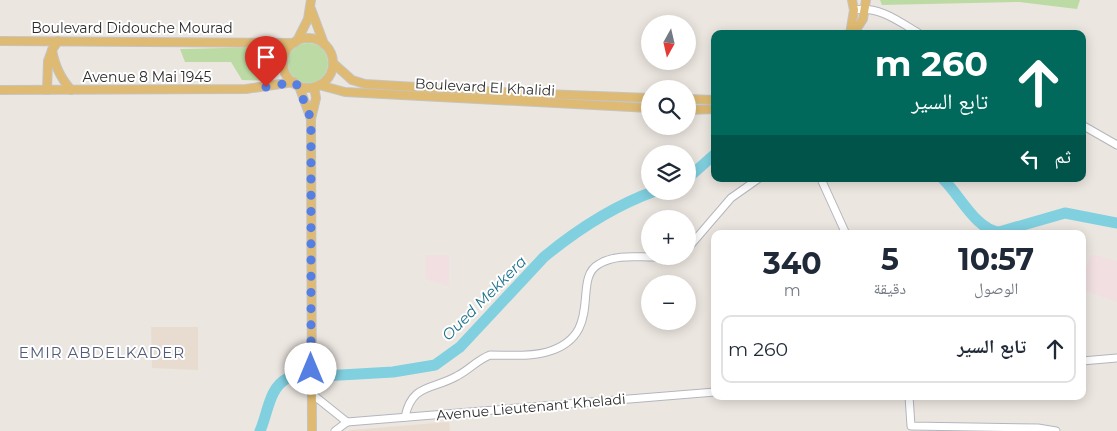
<!DOCTYPE html>
<html lang="ar">
<meta charset="utf-8">
<style>
body{margin:0;font-family:Montserrat,"Noto Naskh Arabic",sans-serif;background:#f2f2f3;color:#1f2937;direction:rtl;height:100vh;display:flex;flex-direction:column;font-size:19px;white-space:nowrap}
*{box-sizing:border-box;margin:0}
p{font-size:16px;color:#747a83}
.icon{flex:none;width:28px;height:28px;fill:none;stroke:currentColor;stroke-width:2;stroke-linecap:round;stroke-linejoin:round}
.map{position:relative;flex:1;overflow:hidden;direction:ltr}
.details{position:absolute;left:711px;top:230px;width:375px;height:170px;display:flex;flex-direction:column;background:#fff;border-radius:10px;box-shadow:0 2px 12px #0003;direction:rtl}
.details>*{flex:none}
.banner{position:absolute;left:711px;top:30px;width:375px;height:152px;border-radius:10px;box-shadow:0 2px 12px #0003;direction:rtl;background:#00695c;color:#fff;overflow:hidden}
.needle{width:32px;rotate:188deg}
.tools{position:absolute;left:641px;top:15px;display:grid;gap:10px}
.tools a{display:grid;place-items:center;width:55px;height:55px;border-radius:50%;background:#fff;box-shadow:0 2px 12px #0003;font-size:25px}
.pin{position:absolute;display:grid;place-items:center;width:42px;height:42px;color:#fff;margin:-51px -21px;border-radius:50% 50% 50% 0;rotate:-45deg;box-shadow:0 0 5px #0007}
.pin .icon{rotate:45deg}
.me{position:absolute;width:55px;margin:-28px;rotate:0deg;stroke-linejoin:round;filter:drop-shadow(0 0 4px #0008)}
.turn{display:flex;align-items:center;gap:18px;height:105px;padding:0 15px;font-size:22px}
.turn .icon{width:65px;height:65px;stroke-width:2.5}
.turn b{display:block;font-size:35px;line-height:42px}
.then{display:flex;align-items:center;height:48px;padding:0 15px;background:#0003;gap:10px;font-size:19px}
.eta{display:flex;justify-content:space-evenly;align-items:center;height:85px;text-align:center}
.eta b{font-size:30px;font-weight:700;line-height:35px}
ul{padding:0;list-style:none}
li{display:flex;align-items:center;gap:15px;height:68px;margin:0 10px 8px;padding:0 5px;border:2px solid #e0e1e3;border-radius:10px}
li div{flex:1}
li b{display:block;font-size:19px}
li em{font-style:normal}
.map>svg:first-child{display:block}
.education{fill:#e7dccf}
.medical{fill:#f1dfe2}
.green{fill:#bcdba4}
.lines{fill:none;stroke-linecap:round;stroke-linejoin:round}
.river{stroke:#81d0e0;stroke-width:11}
.secondary-casing{stroke:#b4b6be;stroke-width:9}
.primary-casing{stroke:#c4c4c4;stroke-width:10}
.secondary{stroke:#fff;stroke-width:7}
.primary{stroke:#dfba72;stroke-width:8}
.route{stroke:#567fe3;stroke-width:9;stroke-dasharray:0 16.2}
.labels{text-anchor:middle;dominant-baseline:central;stroke-width:4;stroke-linejoin:round;paint-order:stroke}
.street-label{font-size:14px;fill:#2c2c2c;stroke:#fff}
.water-label{font-size:15px;font-style:italic;fill:#1f728d;stroke:#fff}
.neighbourhood-label{font-size:15px;letter-spacing:1px;fill:#525c77;stroke:#fff}
</style>
<div class="map">
<svg width="1117" height="431" viewBox="0 0 1117 431">
<rect width="100%" height="100%" fill="#ece6e0"/>
<!-- education -->
<g class="education">
<path d="M 151,327 L 198,327 L 198,370 L 152,368 Z"/>
<path d="M 449,422 L 450,431 L 348,431 L 351,430 Z"/>
</g>
<!-- medical -->
<g class="medical">
<path d="M 1091,254 L 1117,261 L 1117,302 L 1083,290 L 1083,279 Z"/>
<path d="M 426,255 L 449,255 L 449,286 L 425,279 Z"/>
</g>
<!-- green -->
<g class="green">
<path d="M 880,0 L 1080,0 L 1077,9 L 1019,2 L 882,5 Z"/>
<circle cx="308" cy="63" r="20"/>
<path d="M 266,47 C 280,52 284,75 266,80 C 259,81 250,80 242,80 L 231,62 L 185,62 L 180,49 Z"/>
</g>
<g class="lines">
<!-- river -->
<g class="river">
<path d="M 688,178 L 715,154"/>
<path d="M 943,179 C 959,194 976,230 999,232 L 1065,213 L 1117,223"/>
<path d="M 260,431 C 268,413 269,387 288,378 L 393,372 L 435,365 L 460,347 L 544,257 C 578,229 613,206 655,191"/>
</g>
<!-- secondary casing -->
<g class="secondary-casing">
<g id="secondary">
<path d="M 854,10 C 880,6 898,21 920,34"/>
<path d="M 1082,125 L 1117,145"/>
<path d="M 821,179 L 846,234"/>
<path d="M 688,248 L 731,198 L 758,179"/>
<path d="M 1082,361 L 1117,358"/>
<path d="M 312,394 L 347,422"/>
<path d="M 909,396 L 911,426 L 1038,428 L 1056,431"/>
<path d="M 405,417 C 412,383 433,390 457,376 C 469,370 477,360 490,355 C 509,355 529,357 547,352 C 606,335 571,279 599,264 C 621,251 647,260 670,256"/>
<path d="M 347,422 L 715,392"/>
<path d="M 335,431 L 347,422"/>
</g>
</g>
<!-- primary casing -->
<g class="primary-casing">
<g id="primary">
<path d="M 311,9 L 324,44"/>
<path d="M 850,34 L 854,10 L 852,0"/>
<path d="M 853,34 L 863,19 L 866,0"/>
<circle cx="308" cy="63" r="25"/>
<path d="M 0,41 L 294,43"/>
<path d="M 58,41 L 52,50 C 55,66 60,77 71,90"/>
<path d="M 297,41 L 308,19 L 311,0"/>
<path d="M 333,63 L 352,80 L 365,84 L 517,93 L 650,98"/>
<path d="M 319,85 L 345,92 L 650,108"/>
<path d="M 299,86 L 311,119"/>
<path d="M 0,90 L 246,89 L 294,82"/>
<path d="M 47,90 L 48,61 L 52,50"/>
<path d="M 688,99 L 715,100"/>
<path d="M 688,110 L 715,109"/>
<path d="M 312,431 L 311,119 L 316,98 L 314,87"/>
</g>
</g>
<!-- secondary -->
<use href="#secondary" class="secondary"/>
<!-- primary -->
<use href="#primary" class="primary"/>
</g>
<g class="lines">
<!-- route -->
<path class="route" d="M 266,87 L 294,82 L 298,86 L 311,119 L 311,369"/>
</g>
<g class="labels">
<!-- street labels -->
<g class="street-label">
<text x="132" y="28">Boulevard Didouche Mourad</text>
<text x="147" y="77">Avenue 8 Mai 1945</text>
<text transform="translate(485 87) rotate(3)">Boulevard El Khalidi</text>
<text transform="translate(531 407) rotate(-5)">Avenue Lieutenant Kheladi</text>
</g>
<!-- water labels -->
<g class="water-label">
<text transform="translate(484 298) rotate(-45)">Oued Mekkera</text>
</g>
<!-- neighbourhood labels -->
<g class="neighbourhood-label">
<text x="102" y="352">EMIR ABDELKADER</text>
</g>
</g>
</svg>
<div class="tools">
<a><svg class="needle" viewBox="-14 -14 28 28"><path d="M0-13l5 13h-10z" fill="#e53935"/><path d="M0 13l5-13h-10z" fill="#747a83"/></svg></a>
<a><svg class="icon" aria-label="search" viewBox="0 0 24 24"><circle cx="10" cy="10" r="6"/><path d="M15 15l6 6"/></svg></a>
<a><svg class="icon" aria-label="layers" viewBox="0 0 24 24"><path d="M12 4l9 5-9 5-9-5zM3 14l9 5 9-5"/></svg></a>
<a>+</a>
<a>−</a>
</div>
<div class="pin" style="left:266px;top:87px;background:#d93025"><svg class="icon" aria-label="arrive" viewBox="0 0 24 24"><path d="M6 21V4h12l-3 4 3 4H6"/></svg></div>
<svg class="me" style="left:311px;top:369px" viewBox="-20 -20 40 40"><circle r="19" fill="#fff"/><path d="M0-13L10 11 0 6-10 11z" fill="#567fe3"/></svg>
<div class="banner">
<div class="turn"><svg class="icon" aria-label="ahead" viewBox="0 0 24 24"><path d="M12 20V5M6 11l6-6 6 6"/></svg><div><b>260 m</b>تابع السير</div></div>
<div class="then">ثم<svg class="icon" aria-label="left" viewBox="0 0 24 24"><path d="M17 20v-9H6M10 6l-5 5 5 5"/></svg></div>
</div>
<section class="details">
<div class="eta">
<div><b>10:57</b><p>الوصول</p></div>
<div><b>5</b><p>دقيقة</p></div>
<div><b>340</b><p>m</p></div>
</div>
<ul>
<li><svg class="icon" aria-label="ahead" viewBox="0 0 24 24"><path d="M12 20V5M6 11l6-6 6 6"/></svg><div><b>تابع السير</b></div><em>260 m</em></li>
</ul>
</section>
</div>
